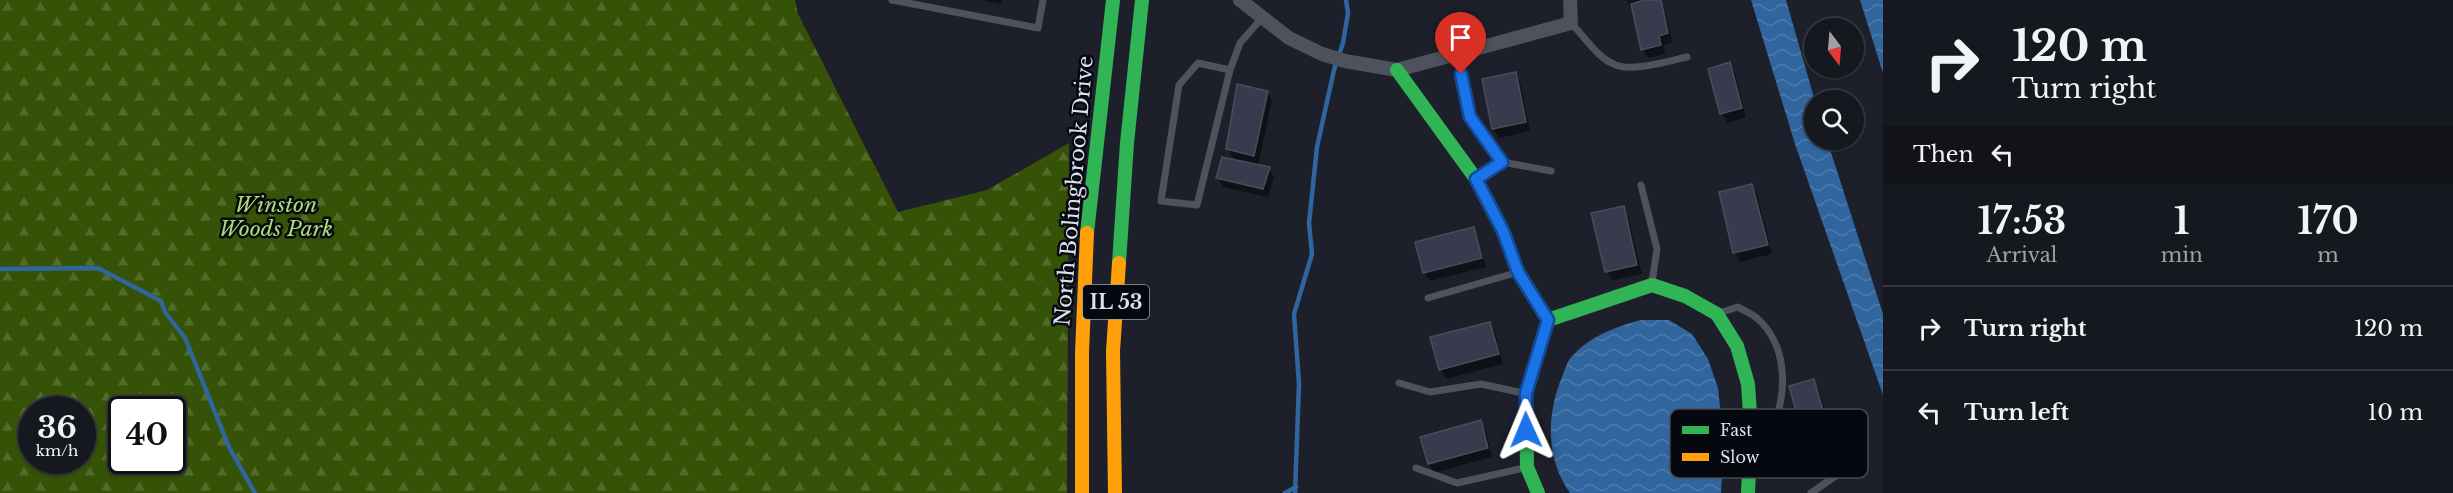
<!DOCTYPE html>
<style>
body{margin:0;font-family:"Libre Baskerville",serif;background:#23252d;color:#f1f3f6;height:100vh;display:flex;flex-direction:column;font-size:22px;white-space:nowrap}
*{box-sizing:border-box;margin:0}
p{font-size:20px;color:#9ea0a5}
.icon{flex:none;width:33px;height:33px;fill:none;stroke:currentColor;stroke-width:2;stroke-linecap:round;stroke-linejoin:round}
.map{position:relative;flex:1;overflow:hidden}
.side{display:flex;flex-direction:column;background:#161820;width:570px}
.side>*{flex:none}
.guide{background:#161820;color:#f1f3f6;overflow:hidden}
.needle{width:39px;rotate:164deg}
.fabs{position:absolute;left:1804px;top:18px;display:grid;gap:12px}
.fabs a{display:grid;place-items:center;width:60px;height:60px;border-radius:50%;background:#161820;box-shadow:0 2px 4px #0004,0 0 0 2px #35373e;font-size:30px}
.speed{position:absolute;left:18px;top:396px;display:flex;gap:12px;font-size:30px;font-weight:700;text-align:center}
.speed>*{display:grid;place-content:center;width:78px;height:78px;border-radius:50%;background:#161820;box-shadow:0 2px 4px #0004,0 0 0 2px #35373e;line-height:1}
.speed small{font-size:15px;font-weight:400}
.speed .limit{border:3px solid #111;border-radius:9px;background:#fff;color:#111}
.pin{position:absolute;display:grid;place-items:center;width:51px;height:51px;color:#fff;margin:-62px -26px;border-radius:50% 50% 50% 0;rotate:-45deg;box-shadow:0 0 6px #0007}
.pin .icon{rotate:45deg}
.me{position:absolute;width:66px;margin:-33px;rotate:359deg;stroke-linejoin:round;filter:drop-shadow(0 0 4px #0008)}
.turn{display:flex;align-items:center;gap:21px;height:126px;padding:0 30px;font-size:27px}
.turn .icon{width:78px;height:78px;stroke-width:2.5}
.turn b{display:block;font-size:42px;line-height:51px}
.then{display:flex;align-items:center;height:57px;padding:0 30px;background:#0003;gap:12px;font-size:22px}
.eta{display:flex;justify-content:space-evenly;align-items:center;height:102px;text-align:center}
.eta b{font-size:36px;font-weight:800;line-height:42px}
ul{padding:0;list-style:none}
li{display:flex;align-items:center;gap:18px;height:84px;padding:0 30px;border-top:2px solid #35373e}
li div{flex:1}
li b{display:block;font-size:22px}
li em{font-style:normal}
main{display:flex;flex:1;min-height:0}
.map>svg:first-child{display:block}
.forest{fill:url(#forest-firs);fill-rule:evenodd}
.water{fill:url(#water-waves)}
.shadow{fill:#0007}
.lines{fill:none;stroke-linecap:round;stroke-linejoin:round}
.stream{stroke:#30659e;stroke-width:4.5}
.building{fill:#373b4d;stroke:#4a4d56;stroke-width:1.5}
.lane{stroke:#4f525c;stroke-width:7}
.street{stroke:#4f525c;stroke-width:14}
.fast{stroke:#30b455;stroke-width:14}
.slow{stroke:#ff9f0a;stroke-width:14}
.route-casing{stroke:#114b97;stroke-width:15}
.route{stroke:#1a73e8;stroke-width:10}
.labels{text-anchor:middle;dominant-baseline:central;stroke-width:5;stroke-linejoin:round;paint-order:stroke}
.shield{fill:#060810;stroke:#9c9fac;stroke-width:1.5}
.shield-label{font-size:20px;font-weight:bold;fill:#dce0ef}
.street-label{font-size:21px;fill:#dce0ef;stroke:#060810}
.park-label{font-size:21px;font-style:italic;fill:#abdb72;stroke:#060810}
.key{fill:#060810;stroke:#464953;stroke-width:1.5}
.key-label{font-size:16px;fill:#dce0ef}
</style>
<main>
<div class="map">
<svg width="1883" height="493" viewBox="0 0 1883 493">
<defs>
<pattern id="forest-firs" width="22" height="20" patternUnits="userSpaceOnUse" patternTransform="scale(1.5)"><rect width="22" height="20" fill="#365206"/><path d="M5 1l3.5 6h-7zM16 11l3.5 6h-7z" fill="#526b2b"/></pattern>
<pattern id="water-waves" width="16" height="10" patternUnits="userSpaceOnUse" patternTransform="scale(1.5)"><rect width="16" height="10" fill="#30659e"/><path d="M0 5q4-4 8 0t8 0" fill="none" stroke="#4d7bac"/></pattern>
</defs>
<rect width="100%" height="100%" fill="#1d202b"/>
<!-- forest -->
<path class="forest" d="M 0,0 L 795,0 L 798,14 L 898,212 L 987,190 L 1069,143 L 1067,493 L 0,493 ZM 32,410 L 82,410 L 82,460 L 32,460 ZM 122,410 L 172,410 L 172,460 L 122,460 Z"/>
<!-- water -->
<g class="water">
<path d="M 1751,0 L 1786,0 L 1815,101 L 1815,140 L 1827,140 L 1883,314 L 1883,395 L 1795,144 Z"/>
<path d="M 1860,0 L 1883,0 L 1883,73 Z"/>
<path d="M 1641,320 L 1669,320 L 1692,334 L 1708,359 L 1718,388 L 1724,445 L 1721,493 L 1570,493 C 1546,459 1546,415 1562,377 C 1564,372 1566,365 1569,360 C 1587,337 1615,327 1641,320 Z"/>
</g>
<!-- shadow -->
<g class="shadow">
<path d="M 982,0 L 1002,0 L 1001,4 Z"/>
<path d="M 1627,0 L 1660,0 L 1664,7 L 1672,42 L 1664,45 L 1665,54 L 1648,58 L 1642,49 L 1633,6 L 1631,7 Z"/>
<path d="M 1729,64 L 1735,73 L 1746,117 L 1727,123 L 1722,113 Z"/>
<path d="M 1515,73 L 1520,82 L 1530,131 L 1499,138 L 1493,129 L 1483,80 Z"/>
<path d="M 1267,92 L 1272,101 L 1258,166 L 1269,168 L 1274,177 L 1268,197 L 1223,187 L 1218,178 L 1235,161 L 1228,149 Z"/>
<path d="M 1751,185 L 1757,194 L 1772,254 L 1740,262 L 1735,252 Z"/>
<path d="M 1623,208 L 1628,217 L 1642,274 L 1612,280 L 1607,271 Z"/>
<path d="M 1473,229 L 1478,238 L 1486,267 L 1430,281 L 1424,272 Z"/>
<path d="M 1490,323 L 1495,332 L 1503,364 L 1446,379 L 1441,370 L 1431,338 Z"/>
<path d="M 1814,380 L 1819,390 L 1831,430 L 1808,437 L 1802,428 Z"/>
<path d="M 1480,422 L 1486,431 L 1492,457 L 1434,473 L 1429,463 Z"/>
</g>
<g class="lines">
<!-- stream -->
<g class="stream">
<path d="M 0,269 L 98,268 L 161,301 L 165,312 L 185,338 L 229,447 L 255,493"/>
<path d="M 1285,493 L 1296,487"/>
<path d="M 1295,493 L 1299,384 L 1294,314 L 1312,254 L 1309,223 L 1317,147 L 1334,70 L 1343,43 L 1348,13 L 1346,0"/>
</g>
</g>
<!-- building -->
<g class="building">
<path d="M 1645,0 L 1661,0 L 1668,33 L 1659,36 L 1661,45 L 1641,50 L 1631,4 Z"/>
<path d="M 1730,62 L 1742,108 L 1720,114 L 1708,69 Z"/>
<path d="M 1516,72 L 1526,122 L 1492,129 L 1482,79 Z"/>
<path d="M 1237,84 L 1268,91 L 1254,156 L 1226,149 Z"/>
<path d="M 1222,157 L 1270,167 L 1263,189 L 1216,178 Z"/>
<path d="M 1752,184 L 1768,245 L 1733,253 L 1719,192 Z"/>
<path d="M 1624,206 L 1637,265 L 1605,272 L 1591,213 Z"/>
<path d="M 1474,227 L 1482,258 L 1423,273 L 1415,242 Z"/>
<path d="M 1490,322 L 1499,354 L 1439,370 L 1430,337 Z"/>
<path d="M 1814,379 L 1826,421 L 1801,428 L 1789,386 Z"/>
<path d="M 1481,420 L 1488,448 L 1428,464 L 1420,437 Z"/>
</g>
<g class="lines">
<!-- lane -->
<g class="lane">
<path d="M 892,0 L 1038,28 L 1043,0"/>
<path d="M 1571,23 C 1584,36 1598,59 1616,65 C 1633,72 1668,61 1687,57"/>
<path d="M 1457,53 L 1470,117 L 1502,162 L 1477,179"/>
<path d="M 1230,70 L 1198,63 L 1179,85 L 1161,201 L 1197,205 L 1230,70 L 1240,43 L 1261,19"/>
<path d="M 1502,162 L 1551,171"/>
<path d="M 1641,185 L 1657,249 L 1652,282"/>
<path d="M 1428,298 L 1515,273"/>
<path d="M 1719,313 L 1738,307 C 1744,311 1753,314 1758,319 C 1785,344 1787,383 1777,416 L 1766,423 L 1753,426"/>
<path d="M 1399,383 L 1430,392 L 1481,384 L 1523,393"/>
<path d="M 1416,468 L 1457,483 L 1524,468"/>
<path d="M 1811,493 L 1840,473"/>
</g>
<!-- street -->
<path class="street" d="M 1240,0 L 1289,38 L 1322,54 L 1345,61 L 1397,70 L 1571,23 L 1570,0"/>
<!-- fast -->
<g class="fast">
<path d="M 1397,70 L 1476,179 L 1503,231 L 1518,272 L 1548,320 L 1526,393 L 1527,467 L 1538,493"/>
<path d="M 1087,233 L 1113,0"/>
<path d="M 1119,263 L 1127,143 L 1142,0"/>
<path d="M 1548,320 L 1652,285 L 1685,296 L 1717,314 L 1737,346 L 1748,384 L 1751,429 L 1748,493"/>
</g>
<!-- slow -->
<g class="slow">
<path d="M 1082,493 L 1082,353 L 1087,233"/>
<path d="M 1115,493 L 1113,351 L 1119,263"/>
</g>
</g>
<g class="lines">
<!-- route casing -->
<g class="route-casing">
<path id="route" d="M 1461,74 L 1470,117 L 1502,162 L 1476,179 L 1503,231 L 1518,272 L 1548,320 L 1526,393 L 1526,430"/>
</g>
<!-- route -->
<use href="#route" class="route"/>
</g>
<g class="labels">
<!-- shield labels -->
<rect class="shield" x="1083" y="285" width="66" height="34" rx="4.5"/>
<g class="shield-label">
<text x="1116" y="302">IL 53</text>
</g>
<!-- street labels -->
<g class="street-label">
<text transform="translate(1074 191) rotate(-85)">North Bolingbrook Drive</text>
</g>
<!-- park labels -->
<g class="park-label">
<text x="276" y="205">Winston<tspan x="276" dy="24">Woods Park</tspan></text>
</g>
</g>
<!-- legend -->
<rect x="1670" y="409" width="198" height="69" rx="9" class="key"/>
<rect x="1682" y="426" width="27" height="8" fill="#30b455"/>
<rect x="1682" y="453" width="27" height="8" fill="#ff9f0a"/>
<g class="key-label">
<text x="1720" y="436">Fast</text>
<text x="1720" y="463">Slow</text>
</g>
</svg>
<div class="fabs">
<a><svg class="needle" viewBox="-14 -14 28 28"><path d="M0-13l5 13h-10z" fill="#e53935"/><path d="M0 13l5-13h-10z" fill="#9ea0a5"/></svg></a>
<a><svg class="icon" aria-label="search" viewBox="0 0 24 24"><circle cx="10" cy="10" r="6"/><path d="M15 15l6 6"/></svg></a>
</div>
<div class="speed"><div>36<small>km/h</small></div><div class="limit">40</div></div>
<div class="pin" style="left:1461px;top:74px;background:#d93025"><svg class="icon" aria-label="arrive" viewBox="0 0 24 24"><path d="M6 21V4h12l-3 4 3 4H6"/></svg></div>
<svg class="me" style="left:1526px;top:430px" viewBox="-20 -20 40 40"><path d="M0-17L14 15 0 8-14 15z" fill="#1a73e8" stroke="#fff" stroke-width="4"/></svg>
</div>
<section class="side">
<div class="guide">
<div class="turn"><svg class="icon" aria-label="right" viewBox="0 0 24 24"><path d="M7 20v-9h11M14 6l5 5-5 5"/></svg><div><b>120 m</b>Turn right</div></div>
<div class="then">Then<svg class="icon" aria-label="left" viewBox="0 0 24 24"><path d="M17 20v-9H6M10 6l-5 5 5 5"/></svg></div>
</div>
<div class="eta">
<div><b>17:53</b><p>Arrival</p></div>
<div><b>1</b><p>min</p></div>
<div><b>170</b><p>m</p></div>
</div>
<ul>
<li><svg class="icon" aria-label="right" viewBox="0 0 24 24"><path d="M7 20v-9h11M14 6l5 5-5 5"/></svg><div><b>Turn right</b></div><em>120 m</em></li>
<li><svg class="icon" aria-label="left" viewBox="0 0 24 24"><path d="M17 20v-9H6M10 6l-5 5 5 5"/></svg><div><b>Turn left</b></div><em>10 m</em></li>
</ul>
</section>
</main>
